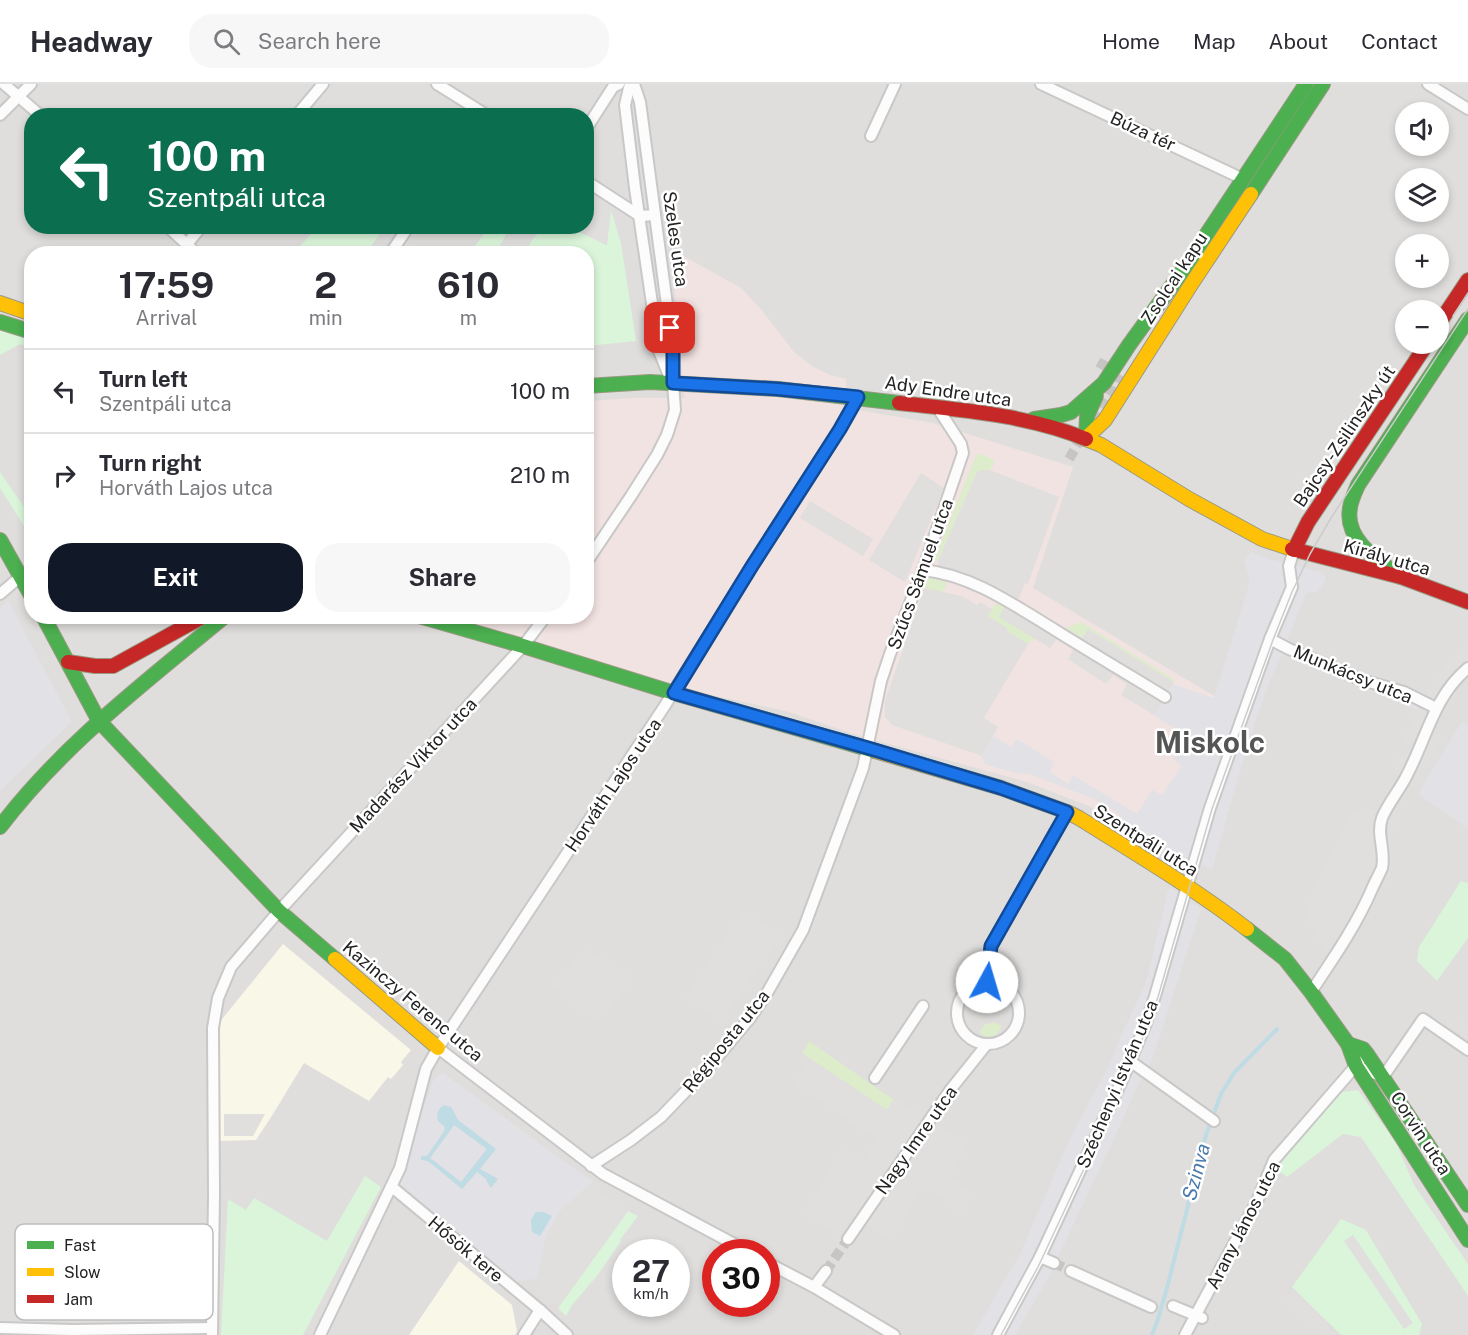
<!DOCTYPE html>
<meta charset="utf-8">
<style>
body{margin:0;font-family:"Public Sans",sans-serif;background:#f7f7f7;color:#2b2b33;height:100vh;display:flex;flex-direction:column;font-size:22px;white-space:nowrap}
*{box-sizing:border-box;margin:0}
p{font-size:20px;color:#7c7c81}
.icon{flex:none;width:33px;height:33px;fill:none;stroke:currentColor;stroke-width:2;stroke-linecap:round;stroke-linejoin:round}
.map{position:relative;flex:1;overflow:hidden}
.side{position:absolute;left:24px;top:162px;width:570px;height:378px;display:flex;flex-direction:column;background:#fff;border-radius:24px;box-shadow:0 3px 9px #0003}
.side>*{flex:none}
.hud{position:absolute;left:24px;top:24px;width:570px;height:126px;border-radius:24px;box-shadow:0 3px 9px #0003;background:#0b6e4f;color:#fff;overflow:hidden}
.fabs{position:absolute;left:1395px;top:18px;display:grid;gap:12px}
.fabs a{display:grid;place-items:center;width:54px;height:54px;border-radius:50%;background:#fff;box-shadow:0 3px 9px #0003;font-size:30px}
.speed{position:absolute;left:612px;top:1155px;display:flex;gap:12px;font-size:30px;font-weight:700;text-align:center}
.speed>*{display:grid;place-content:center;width:78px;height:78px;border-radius:50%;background:#fff;box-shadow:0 3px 9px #0003;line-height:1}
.speed small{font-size:15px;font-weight:400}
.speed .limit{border:9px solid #d22;background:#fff;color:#111}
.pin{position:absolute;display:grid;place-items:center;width:51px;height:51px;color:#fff;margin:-26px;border-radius:12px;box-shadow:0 3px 9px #0006}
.me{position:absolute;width:66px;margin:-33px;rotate:6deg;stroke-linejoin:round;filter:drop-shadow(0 0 4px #0008)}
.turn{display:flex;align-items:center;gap:21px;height:126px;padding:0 24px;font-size:27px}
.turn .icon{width:78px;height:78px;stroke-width:2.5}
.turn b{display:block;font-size:42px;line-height:51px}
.eta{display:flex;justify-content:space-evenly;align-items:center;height:102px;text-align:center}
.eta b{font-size:36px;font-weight:700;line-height:42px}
.primary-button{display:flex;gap:12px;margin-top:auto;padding:12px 24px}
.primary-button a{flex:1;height:69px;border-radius:24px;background:#111827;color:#fff;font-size:24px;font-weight:700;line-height:69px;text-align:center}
.primary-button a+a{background:#f7f7f7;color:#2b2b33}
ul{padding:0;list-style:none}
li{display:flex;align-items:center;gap:18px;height:84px;padding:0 24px;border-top:2px solid #e1e1e2}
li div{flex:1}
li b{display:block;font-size:22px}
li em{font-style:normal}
header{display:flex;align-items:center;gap:36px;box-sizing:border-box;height:84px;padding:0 30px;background:#fff;border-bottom:2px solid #e1e1e2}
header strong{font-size:28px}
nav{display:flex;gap:33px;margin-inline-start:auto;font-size:21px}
.search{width:420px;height:54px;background:#f7f7f7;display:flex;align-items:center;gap:15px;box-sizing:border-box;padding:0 21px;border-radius:24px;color:#7c7c81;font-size:22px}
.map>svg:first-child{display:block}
.residential{fill:#dfdedc;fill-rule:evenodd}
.commercial{fill:#f1e3e1}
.education{fill:#f8f7e8}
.grass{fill:#ddeccb}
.park{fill:#daf5da}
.parking{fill:#e0dfde}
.plaza{fill:#e2e1e5;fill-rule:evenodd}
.water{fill:#bfdbe3;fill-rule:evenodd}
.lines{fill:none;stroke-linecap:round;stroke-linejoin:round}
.stream{stroke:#bfdbe3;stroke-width:4}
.street-tunnel{stroke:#c7c5c3;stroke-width:10;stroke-dasharray:10 5;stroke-linecap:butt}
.street-casing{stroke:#c9c8c7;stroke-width:14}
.fast-casing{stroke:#999a82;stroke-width:16}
.slow-casing{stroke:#999a82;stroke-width:16}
.jam-casing{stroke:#999a82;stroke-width:16}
.street{stroke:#fdfcfc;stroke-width:10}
.fast{stroke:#4caf50;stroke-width:14}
.slow{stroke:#ffc107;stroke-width:14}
.jam{stroke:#c62828;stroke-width:14}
.tram{stroke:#ccc;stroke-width:1.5}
.route-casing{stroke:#114b97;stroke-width:15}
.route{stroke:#1a73e8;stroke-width:10}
.labels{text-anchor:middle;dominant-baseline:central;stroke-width:5;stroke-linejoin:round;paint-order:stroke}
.street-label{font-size:18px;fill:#222;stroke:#fff}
.water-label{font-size:20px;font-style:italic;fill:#4a7aab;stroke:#fff}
.town-label{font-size:30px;font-weight:bold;fill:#555;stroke:#fff}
.key{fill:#fff;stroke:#bdbdbd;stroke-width:1.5}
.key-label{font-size:16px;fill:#222}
</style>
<header>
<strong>Headway</strong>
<div class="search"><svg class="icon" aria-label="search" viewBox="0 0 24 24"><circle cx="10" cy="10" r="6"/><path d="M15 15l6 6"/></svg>Search here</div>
<nav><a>Home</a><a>Map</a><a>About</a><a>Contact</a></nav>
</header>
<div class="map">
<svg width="1468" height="1251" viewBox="0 0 1468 1251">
<rect width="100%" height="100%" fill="#f0eeeb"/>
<!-- residential -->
<path class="residential" d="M 0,0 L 1468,0 L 1468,1251 L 0,1251 ZM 1406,28 L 1438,28 L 1438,62 L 1406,62 ZM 32,32 L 586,32 L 586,142 L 32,142 ZM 1406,94 L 1438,94 L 1438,128 L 1406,128 ZM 1406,160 L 1438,160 L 1438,194 L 1406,194 ZM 32,170 L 586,170 L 586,532 L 32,532 ZM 1406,226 L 1438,226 L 1438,260 L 1406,260 ZM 626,1168 L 676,1168 L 676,1220 L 626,1220 ZM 716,1168 L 766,1168 L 766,1220 L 716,1220 Z"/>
<!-- commercial -->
<path class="commercial" d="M 671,165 L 741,204 L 760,224 L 794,268 L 812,282 L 830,291 L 846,295 L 847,324 L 933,339 L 1073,383 L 1033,504 L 1221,616 L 1138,754 L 1091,723 L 1027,698 L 860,652 L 786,627 L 682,605 L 427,533 L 586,532 L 587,317 L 634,314 L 684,314 Z"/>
<!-- education -->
<g class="education">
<path d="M 283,860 L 411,966 L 401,978 L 403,981 L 391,995 L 388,993 L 369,1017 L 304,979 L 273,1030 L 256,1056 L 218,1057 L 218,940 Z"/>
<path d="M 459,1177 L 512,1221 L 517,1247 L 515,1251 L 409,1251 Z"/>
</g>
<!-- grass -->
<g class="grass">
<path d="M 977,369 L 995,376 L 990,386 L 977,388 L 938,477 L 934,476 Z"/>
<path d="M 936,492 L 943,495 L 947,499 L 943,508 L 924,504 L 929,494 Z"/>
<path d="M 998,518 L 1006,522 L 1000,533 L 1035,554 L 1028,560 L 1006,547 L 988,532 L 993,523 Z"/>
<path d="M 1081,538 L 1175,596 L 1174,598 L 1088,545 L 1083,554 L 1066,544 Z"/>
<path d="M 986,903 L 992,904 L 999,908 L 994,916 L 984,919 L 976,914 L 981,906 Z"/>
<path d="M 994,938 L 1002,942 C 995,954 991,956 979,949 L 984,941 Z"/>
<path d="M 809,957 L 894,1016 L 887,1026 L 802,969 Z"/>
</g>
<!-- park -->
<g class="park">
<path d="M 611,126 L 621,159 L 636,257 L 587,262 L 586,170 L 525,170 C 528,164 530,157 534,152 C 553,132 587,151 606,161 Z"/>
<path d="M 318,142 L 385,142 L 385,143 L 366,169 L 294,169 Z"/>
<path d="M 489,143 L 510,143 L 496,169 L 470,169 Z"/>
<path d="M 0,246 L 31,255 L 31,264 L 20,260 L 0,271 Z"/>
<path d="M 0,388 L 31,433 L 31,453 L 0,404 Z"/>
<path d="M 1461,797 L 1468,799 L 1468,854 L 1437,897 L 1417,877 L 1419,863 Z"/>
<path d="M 1358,1006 L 1396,1059 L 1414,1101 L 1468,1180 L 1468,1212 L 1361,1053 L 1343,1050 L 1287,1093 L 1276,1085 L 1341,1008 Z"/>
<path d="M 365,1092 L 381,1103 L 303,1251 L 221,1251 L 228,1115 L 246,1126 L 254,1114 L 327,1157 Z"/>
<path d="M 628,1127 L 638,1132 L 620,1156 L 621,1157 L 597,1192 L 572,1221 L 566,1232 L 558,1224 Z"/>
<path d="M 1341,1135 L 1366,1146 L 1422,1240 L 1419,1251 L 1341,1251 L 1292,1203 Z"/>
</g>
<!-- parking -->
<g class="parking">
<path d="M 587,113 L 611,126 L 607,161 L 575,146 L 560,143 L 543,146 L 534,153 L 524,169 L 497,169 L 512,143 L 586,142 Z"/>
<path d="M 388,143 L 399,143 L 379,169 L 368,169 Z"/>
<path d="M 415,143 L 428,143 L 408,169 L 395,170 Z"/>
<path d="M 982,386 L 990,386 L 1059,413 L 1028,500 L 1025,499 L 1018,516 L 1082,554 L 1088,545 L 1174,598 L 1154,631 L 1121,611 L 1127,600 L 1113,591 L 1106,600 L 1068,575 L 1074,565 L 1058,554 L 1050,564 L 999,533 L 1011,512 L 942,485 L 939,482 L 938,477 L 977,388 Z"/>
<path d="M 921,389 L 944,404 L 905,498 L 869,476 Z"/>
<path d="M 810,417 L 873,455 L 863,472 L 800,434 Z"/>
<path d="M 924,504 L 962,512 L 977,521 L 980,518 L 992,525 L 988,532 L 1007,544 L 1007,547 L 1028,560 L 984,634 L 998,643 L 982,672 L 892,641 L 885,633 L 885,617 Z"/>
<path d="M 1468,557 L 1468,587 L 1453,605 L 1457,608 L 1446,627 L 1440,626 L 1429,645 L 1443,653 L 1394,733 L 1391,760 L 1392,780 L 1390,791 L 1340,877 L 1331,872 L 1325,865 L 1318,857 L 1311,842 L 1308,830 L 1310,815 L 1353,729 L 1358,725 L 1362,724 L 1378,725 L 1398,692 L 1390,686 L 1397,671 L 1405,674 L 1411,661 L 1403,656 L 1423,613 L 1444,583 Z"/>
<path d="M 744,827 L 780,851 L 721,938 L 686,914 Z"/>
<path d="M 586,864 L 634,895 L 597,939 L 552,901 Z"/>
<path d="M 1450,933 L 1468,945 L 1468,956 L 1445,941 Z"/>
<path d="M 810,975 L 886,1026 L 895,1014 L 967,1059 L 950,1093 L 973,1109 L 961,1128 L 924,1101 L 905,1133 L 888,1156 L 853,1132 L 839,1153 L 805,1128 L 843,1064 L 864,1077 L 876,1055 L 793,999 Z"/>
<path d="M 224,1030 L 265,1030 L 253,1052 L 224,1052 Z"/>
<path d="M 588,1102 L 628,1127 L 558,1224 L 543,1208 L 537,1195 L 545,1156 L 556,1133 L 563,1124 Z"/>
<path d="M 1353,1151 L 1413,1239 L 1404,1245 L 1344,1157 Z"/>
<path d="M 1294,1209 L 1337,1251 L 1321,1251 L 1286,1217 Z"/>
</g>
<!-- plaza -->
<g class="plaza">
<path d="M 1251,468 L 1269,475 L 1321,488 L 1325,492 L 1325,497 L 1317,508 L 1306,509 L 1287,557 L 1349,583 L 1425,609 L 1417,626 L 1281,571 L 1266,607 L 1246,666 L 1212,786 L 1179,771 L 1135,746 L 1113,726 L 1094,715 L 1030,690 L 1016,689 L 984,680 L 982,672 L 994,652 L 1011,663 L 1017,655 L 1054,678 L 1050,688 L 1068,700 L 1073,691 L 1137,730 L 1152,706 L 1162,711 L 1182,682 L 1173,675 L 1186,652 L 1154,631 L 1173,600 L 1213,614 L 1217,605 L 1250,497 L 1244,476 Z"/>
<path d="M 8,516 L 72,638 L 0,707 L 0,524 Z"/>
<path d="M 1462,637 L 1468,641 L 1468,745 L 1418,710 Z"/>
<path d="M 1170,804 L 1201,825 L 1152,976 L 1136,1005 L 1110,1063 L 1047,1196 L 1015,1251 L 973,1251 L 1021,1168 L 1068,1059 L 1112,975 L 1120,953 L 1141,910 L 1147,894 L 1168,806 Z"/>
<path d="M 443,989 L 593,1098 L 563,1124 L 556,1133 L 545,1156 L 537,1195 L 502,1199 L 395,1107 L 433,997 L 437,992 ZM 453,1025 L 458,1036 L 495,1065 L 480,1085 L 494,1093 L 490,1104 L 485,1094 L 477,1088 L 462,1105 L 428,1077 L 427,1072 L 445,1046 L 445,1043 L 440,1039 Z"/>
<path d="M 454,1041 L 487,1065 L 461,1098 L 430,1074 Z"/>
</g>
<!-- water -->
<g class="water">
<path d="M 444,1021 L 451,1023 L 458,1036 L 496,1065 L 480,1085 L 498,1095 L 491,1104 L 485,1094 L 477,1088 L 462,1105 L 428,1077 L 421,1076 L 421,1072 L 427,1072 L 445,1046 L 444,1042 L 438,1037 L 437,1030 L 440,1024 ZM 454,1041 L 487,1065 L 461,1098 L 430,1074 Z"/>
<path d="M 538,1128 L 544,1128 L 552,1132 L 540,1152 L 532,1148 L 531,1136 L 535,1129 Z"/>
</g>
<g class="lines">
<!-- stream -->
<path class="stream" d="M 1152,1251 L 1158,1235 L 1167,1204 L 1206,1051 L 1221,1010 L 1234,989 L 1277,945"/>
<!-- street-tunnel -->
<g class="street-tunnel">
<path d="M 1098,278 L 1116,288"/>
<path d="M 1092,336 L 1119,290"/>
<path d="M 1069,375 L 1084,349"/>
<path d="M 1054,1179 L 1071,1187"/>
<path d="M 826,1187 L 848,1155"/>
</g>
<!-- street casing -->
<g class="street-casing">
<g id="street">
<path d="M 4,0 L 41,32"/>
<path d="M 437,0 L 488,32"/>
<path d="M 630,0 L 625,21 L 635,104 L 659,267 L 670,294"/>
<path d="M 1041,0 L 1243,95"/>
<path d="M 1428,0 L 1468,25"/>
<path d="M 0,31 L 31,0"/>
<path d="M 296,32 L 323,0"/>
<path d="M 586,45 L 613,3 L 619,0"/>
<path d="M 871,52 L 895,0"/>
<path d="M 586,97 L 640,132 L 655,131"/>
<path d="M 167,142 L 197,170"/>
<path d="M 187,160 L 202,142"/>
<path d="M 390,170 L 409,142"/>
<path d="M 586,479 L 631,412 L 657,371 L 667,351 L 675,326 L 673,299 L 673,266 L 640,18 L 634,0"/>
<path d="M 923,486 C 972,491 1014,521 1055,546 C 1092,569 1129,591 1165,613"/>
<path d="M 0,510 L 20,493 L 32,486"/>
<path d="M 1270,555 L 1289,565 L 1362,596 L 1404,608 L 1436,624"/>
<path d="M 987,898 L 991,862 L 1067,728"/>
<circle cx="988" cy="929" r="31"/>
<path d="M 1311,908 C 1333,875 1356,842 1372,805 C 1375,798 1379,791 1382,784 C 1386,767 1376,751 1382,734 C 1387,721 1401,704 1407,691 C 1427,653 1434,612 1468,584"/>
<path d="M 438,964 L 603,1090 L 749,1168"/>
<path d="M 1130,977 L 1214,1037"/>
<path d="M 1356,982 L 1383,993 L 1423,935 L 1468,966"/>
<path d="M 875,994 L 923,922"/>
<path d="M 591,1082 L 631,1056 L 661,1033 L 708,984 L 750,934 L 767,909 L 803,846 L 863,684 L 881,597 L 890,570 L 923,486 L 963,369 L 961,360 L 937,323"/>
<path d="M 392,1103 L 540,1226 L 567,1251"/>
<path d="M 848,1155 L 951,1005 L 987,960"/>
<path d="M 1040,1173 L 1054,1179"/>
<path d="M 766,1178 L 814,1203 L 894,1251"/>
<path d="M 1071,1187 L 1151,1223"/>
<path d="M 814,1203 L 826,1187"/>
<path d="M 1173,1222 L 1202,1234"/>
<path d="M 0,1244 L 72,1246 L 212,1244"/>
<path d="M 212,1251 L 214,1111 L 213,944 L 218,914 L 231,883 L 279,827 L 523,562 L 546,532"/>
<path d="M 320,1251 L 400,1084 L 426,985 L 438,964 L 664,623 L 752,482 L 822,374 L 858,313"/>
<path d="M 524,1251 L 540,1226"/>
<path d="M 998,1251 L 1040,1173 L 1123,994 L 1145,942 L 1155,912 L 1210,724 L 1270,555 L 1292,503 L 1289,482 L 1294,466"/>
<path d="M 1185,1251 L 1258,1115 L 1274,1076 L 1360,977"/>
</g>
</g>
<!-- fast casing -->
<g class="fast-casing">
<g id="fast">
<path d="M 1251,110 L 1323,0"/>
<path d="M 0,238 L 32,248"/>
<path d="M 586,302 L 650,298 L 778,305 L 899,319"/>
<path d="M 1034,335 L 1061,331 L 1071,328 L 1104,299 L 1129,261 L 1179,192 L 1306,0"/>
<path d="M 1086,354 L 1087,332 L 1096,312"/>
<path d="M 0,456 L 32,513"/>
<path d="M 1401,493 C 1379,477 1344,456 1350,424 C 1351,416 1355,408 1358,401 L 1468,235"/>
<path d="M 43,532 L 99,637 L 279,827 L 335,875"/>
<path d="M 419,532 L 523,562 L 674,609 L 875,667"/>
<path d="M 0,743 C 63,660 146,598 225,532"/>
<path d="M 1247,845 L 1285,875 L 1311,908 L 1348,960 L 1356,982 L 1468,1156"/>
<path d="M 1348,960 L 1363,965 L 1367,970 L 1468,1121"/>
</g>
</g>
<!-- slow casing -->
<g class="slow-casing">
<g id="slow">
<path d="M 0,219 L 32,230"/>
<path d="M 1086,354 L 1105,336 L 1192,199 L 1251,110"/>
<path d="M 1086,355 L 1101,361 L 1189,415 L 1262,455 L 1292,465"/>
<path d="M 875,667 L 1001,704 L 1067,728 L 1079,734 C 1136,770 1194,804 1247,845"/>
<path d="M 335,875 L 438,964"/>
</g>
</g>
<!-- jam casing -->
<g class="jam-casing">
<g id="jam">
<path d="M 1438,241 L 1468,196"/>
<path d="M 899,319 C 961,326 1028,331 1086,355"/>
<path d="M 1292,465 L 1401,493 L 1468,518"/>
<path d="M 1294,466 L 1308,438 L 1427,260"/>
<path d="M 68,578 L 95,582 L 113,582 L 204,532"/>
</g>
</g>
<!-- street -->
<use href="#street" class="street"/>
<!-- fast -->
<use href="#fast" class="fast"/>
<!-- slow -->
<use href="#slow" class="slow"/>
<!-- jam -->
<use href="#jam" class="jam"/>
<!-- tram -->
<g class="tram">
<path d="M 1453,232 L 1468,209"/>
<path d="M 1001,1251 L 1038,1183 L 1133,980 L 1158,913 L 1212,725 L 1273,556 L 1292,508 L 1310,470 L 1331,434 L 1468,225"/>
</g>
</g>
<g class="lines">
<!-- route casing -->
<g class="route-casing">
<path id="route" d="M 670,244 L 673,266 L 673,299 L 778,305 L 858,313 L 840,345 L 752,482 L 674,609 L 868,664 L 1001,704 L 1067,728 L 991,862 L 987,898"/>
</g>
<!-- route -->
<use href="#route" class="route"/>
</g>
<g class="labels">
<!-- street labels -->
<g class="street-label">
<text transform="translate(1143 47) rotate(25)">Búza tér</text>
<text transform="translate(676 155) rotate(82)">Szeles utca</text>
<text transform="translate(1174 194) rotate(-57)">Zsolcai kapu</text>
<text transform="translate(948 307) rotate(8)">Ady Endre utca</text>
<text transform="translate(1344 352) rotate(-56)">Bajcsy-Zsilinszky út</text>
<text transform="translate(1387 473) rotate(16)">Király utca</text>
<text transform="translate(920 490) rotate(-70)">Szűcs Sámuel utca</text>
<text transform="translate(1353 590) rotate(22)">Munkácsy utca</text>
<text transform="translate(413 681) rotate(-47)">Madarász Viktor utca</text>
<text transform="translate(613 701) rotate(-56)">Horváth Lajos utca</text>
<text transform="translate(1146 756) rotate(32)">Szentpáli utca</text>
<text transform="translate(413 917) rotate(40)">Kazinczy Ferenc utca</text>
<text transform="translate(726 957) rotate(-51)">Régiposta utca</text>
<text transform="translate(1117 1000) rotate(-67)">Széchenyi István utca</text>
<text transform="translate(1421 1049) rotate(57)">Corvin utca</text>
<text transform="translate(916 1056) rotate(-55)">Nagy Imre utca</text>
<text transform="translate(1243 1141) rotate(-63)">Arany János utca</text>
<text transform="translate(466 1165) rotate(40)">Hősök tere</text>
</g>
<!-- water labels -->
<g class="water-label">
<text transform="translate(1196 1088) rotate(-75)">Szinva</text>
</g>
<!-- town labels -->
<g class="town-label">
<text x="1210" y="658">Miskolc</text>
</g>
</g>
<!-- legend -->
<rect x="15" y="1140" width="198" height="96" rx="9" class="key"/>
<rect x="27" y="1157" width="27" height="8" fill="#4caf50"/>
<rect x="27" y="1184" width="27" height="8" fill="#ffc107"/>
<rect x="27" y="1211" width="27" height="8" fill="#c62828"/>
<g class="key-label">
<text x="64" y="1167">Fast</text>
<text x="64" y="1194">Slow</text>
<text x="64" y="1221">Jam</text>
</g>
</svg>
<div class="fabs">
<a><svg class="icon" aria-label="sound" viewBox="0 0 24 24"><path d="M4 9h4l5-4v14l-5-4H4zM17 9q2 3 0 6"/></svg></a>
<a><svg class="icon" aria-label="layers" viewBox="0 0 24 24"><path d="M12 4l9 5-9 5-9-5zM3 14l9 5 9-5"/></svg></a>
<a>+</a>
<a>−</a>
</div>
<div class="speed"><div>27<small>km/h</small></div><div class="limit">30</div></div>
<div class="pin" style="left:670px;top:244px;background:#d93025"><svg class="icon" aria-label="arrive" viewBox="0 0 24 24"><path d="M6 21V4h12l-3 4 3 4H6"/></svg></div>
<svg class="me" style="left:987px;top:898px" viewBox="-20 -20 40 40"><circle r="19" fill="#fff"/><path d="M0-13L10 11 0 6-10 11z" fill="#1a73e8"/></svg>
<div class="hud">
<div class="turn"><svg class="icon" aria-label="left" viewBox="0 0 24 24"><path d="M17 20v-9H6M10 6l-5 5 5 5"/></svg><div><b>100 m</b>Szentpáli utca</div></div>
</div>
<section class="side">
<div class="eta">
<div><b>17:59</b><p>Arrival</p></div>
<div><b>2</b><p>min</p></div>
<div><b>610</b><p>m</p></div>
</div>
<ul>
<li><svg class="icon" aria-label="left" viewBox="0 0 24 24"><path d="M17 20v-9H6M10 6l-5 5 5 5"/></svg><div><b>Turn left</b><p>Szentpáli utca</p></div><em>100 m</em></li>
<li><svg class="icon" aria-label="right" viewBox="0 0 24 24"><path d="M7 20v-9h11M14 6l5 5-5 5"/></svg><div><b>Turn right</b><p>Horváth Lajos utca</p></div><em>210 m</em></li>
</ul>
<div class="primary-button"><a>Exit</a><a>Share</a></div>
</section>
</div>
